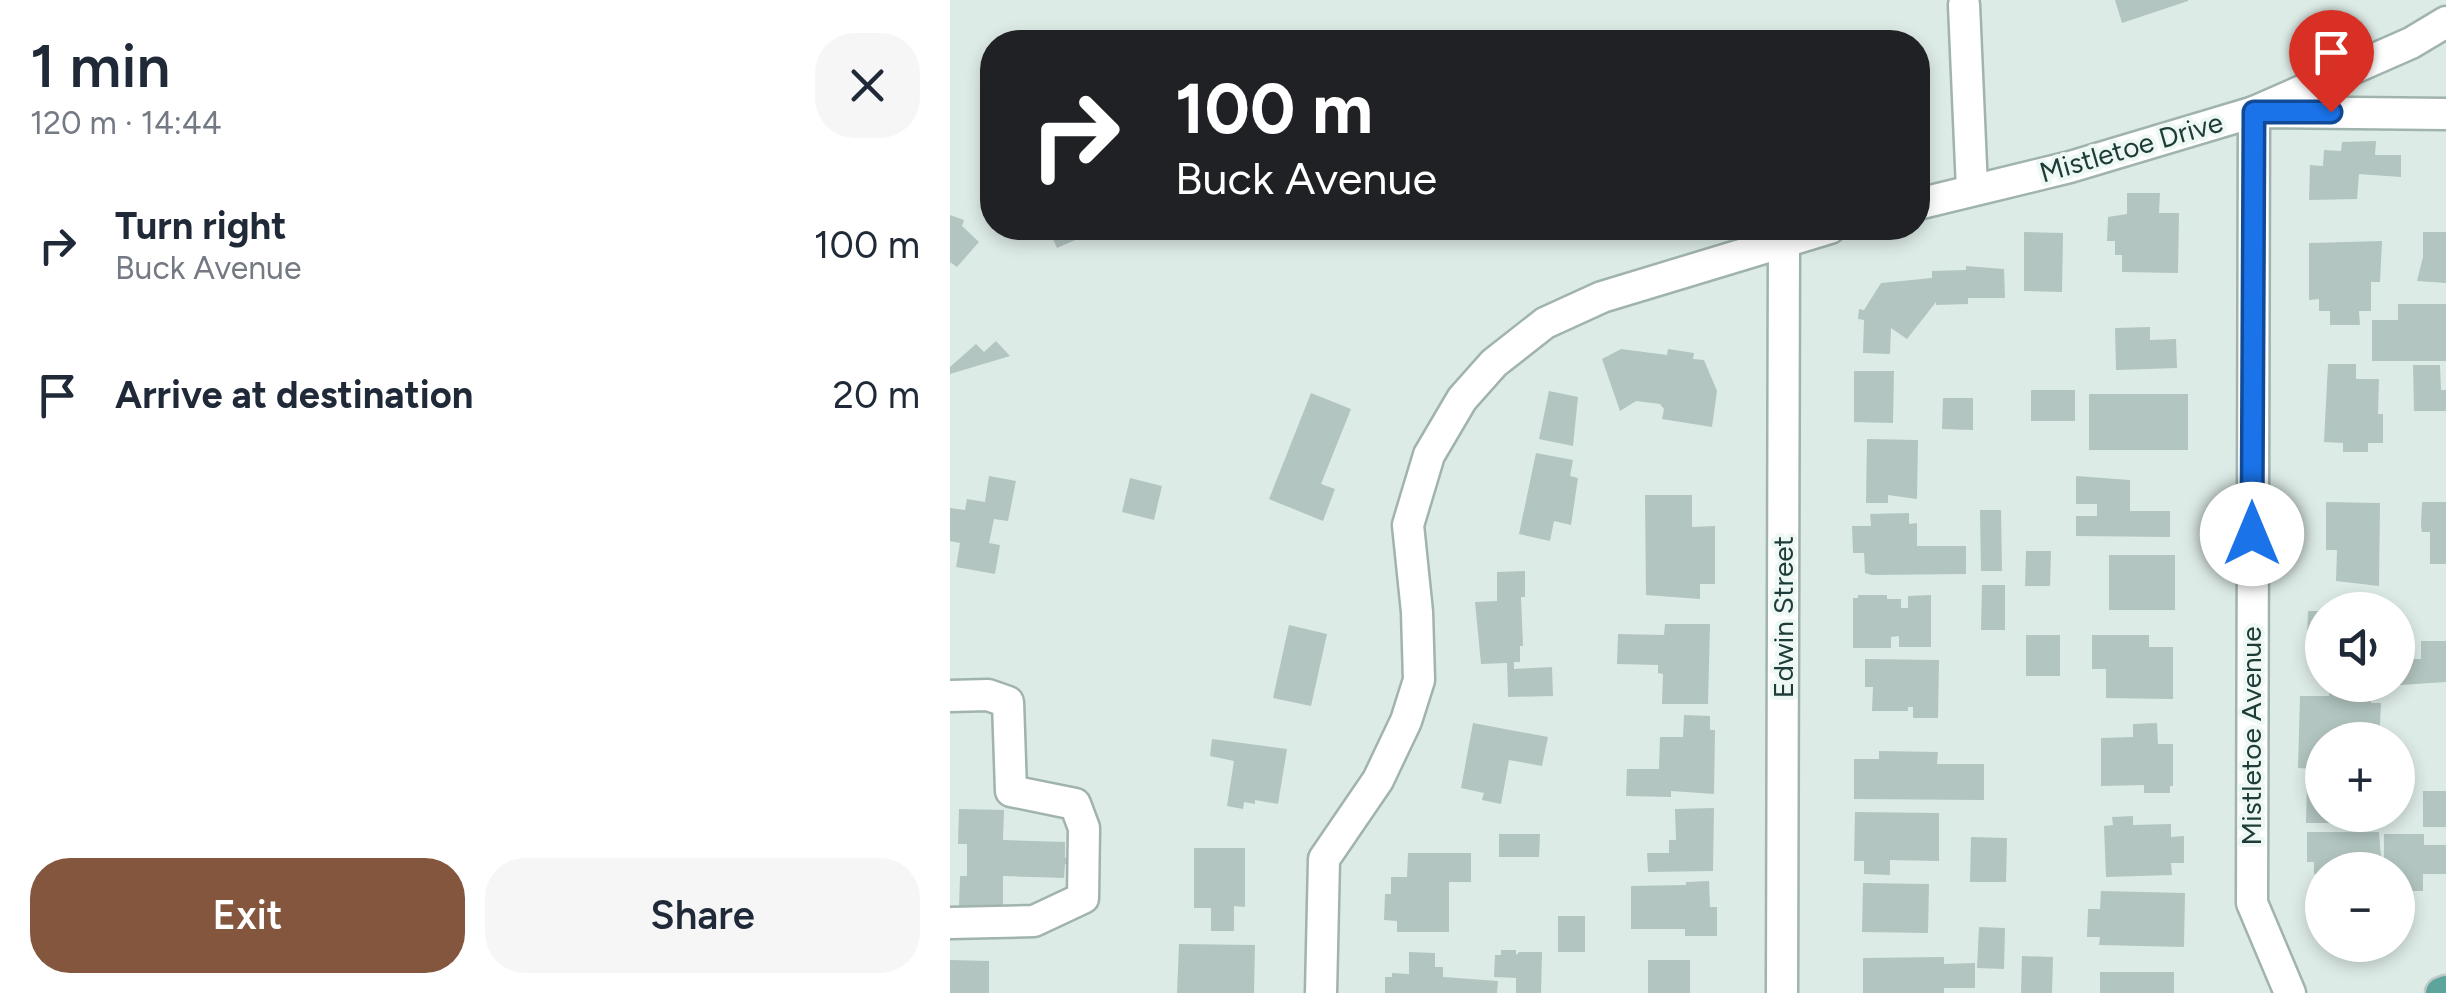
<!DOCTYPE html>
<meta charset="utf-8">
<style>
body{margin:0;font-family:Figtree,sans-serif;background:#f6f6f7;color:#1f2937;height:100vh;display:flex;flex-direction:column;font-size:38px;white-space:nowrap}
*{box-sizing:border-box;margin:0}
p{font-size:32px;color:#747a83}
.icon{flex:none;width:55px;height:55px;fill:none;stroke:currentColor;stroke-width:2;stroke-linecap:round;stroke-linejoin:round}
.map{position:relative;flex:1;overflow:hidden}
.sheet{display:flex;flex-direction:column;background:#fff;width:950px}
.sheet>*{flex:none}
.hud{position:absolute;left:30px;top:30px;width:950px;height:210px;border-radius:40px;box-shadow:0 5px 15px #0003;background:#202124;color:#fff;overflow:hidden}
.tools{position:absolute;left:1355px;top:592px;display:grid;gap:20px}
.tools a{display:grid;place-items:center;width:110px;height:110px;border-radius:50%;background:#fff;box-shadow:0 5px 15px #0003;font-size:50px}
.pin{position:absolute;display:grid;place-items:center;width:85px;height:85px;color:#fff;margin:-102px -42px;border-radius:50% 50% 50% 0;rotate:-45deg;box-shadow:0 0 10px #0007}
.pin .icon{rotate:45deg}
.me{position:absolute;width:110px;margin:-55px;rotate:0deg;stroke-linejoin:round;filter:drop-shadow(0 0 8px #0008)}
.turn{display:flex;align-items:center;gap:35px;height:210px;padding:0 30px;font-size:45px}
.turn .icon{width:130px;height:130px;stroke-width:2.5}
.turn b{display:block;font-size:70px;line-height:85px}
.round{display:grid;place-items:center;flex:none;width:105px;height:105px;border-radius:40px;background:#f6f6f7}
.summary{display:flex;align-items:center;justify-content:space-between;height:170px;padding:0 30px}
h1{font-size:60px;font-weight:600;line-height:75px}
.action{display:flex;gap:20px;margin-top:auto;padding:20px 30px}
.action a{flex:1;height:115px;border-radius:40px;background:#84563e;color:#fff;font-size:40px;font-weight:600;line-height:115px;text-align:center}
.action a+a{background:#f6f6f7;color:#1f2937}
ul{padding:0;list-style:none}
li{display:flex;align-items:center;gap:30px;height:150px;padding:0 30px}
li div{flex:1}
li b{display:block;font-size:38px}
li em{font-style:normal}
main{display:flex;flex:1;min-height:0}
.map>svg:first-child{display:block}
.building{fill:#b2c5c0}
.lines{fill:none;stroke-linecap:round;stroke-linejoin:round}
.minor-casing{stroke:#a0b3ae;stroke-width:35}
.major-casing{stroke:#c0c8c7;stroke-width:35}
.minor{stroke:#fff;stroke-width:30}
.major{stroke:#5da49c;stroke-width:30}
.route-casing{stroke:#114b97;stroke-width:25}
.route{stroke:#1a73e8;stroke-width:18}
.labels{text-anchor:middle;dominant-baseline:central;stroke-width:8;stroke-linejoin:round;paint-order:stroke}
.street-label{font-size:28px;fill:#1d3b37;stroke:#edf7f3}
</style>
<main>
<section class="sheet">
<div class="summary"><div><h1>1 min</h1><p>120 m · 14:44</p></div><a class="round"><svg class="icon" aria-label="close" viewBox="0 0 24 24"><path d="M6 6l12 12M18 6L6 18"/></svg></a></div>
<ul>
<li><svg class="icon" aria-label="right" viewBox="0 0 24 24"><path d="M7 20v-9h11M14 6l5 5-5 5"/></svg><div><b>Turn right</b><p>Buck Avenue</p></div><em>100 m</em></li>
<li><svg class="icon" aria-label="arrive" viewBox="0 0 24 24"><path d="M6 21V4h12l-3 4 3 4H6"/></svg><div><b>Arrive at destination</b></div><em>20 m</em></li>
</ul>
<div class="action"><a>Exit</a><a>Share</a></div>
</section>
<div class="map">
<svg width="1496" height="993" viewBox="0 0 1496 993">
<rect width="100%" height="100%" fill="#ddebe6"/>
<!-- building -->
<g class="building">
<path d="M 1165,0 L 1238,0 L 1238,1 L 1172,23 Z"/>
<path d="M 1426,141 L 1425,155 L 1451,155 L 1451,177 L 1409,174 L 1407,199 L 1359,200 L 1360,165 L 1373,166 L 1374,150 L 1391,151 L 1392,142 Z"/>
<path d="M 1177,193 L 1210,193 L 1209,213 L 1229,213 L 1228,273 L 1172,272 L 1172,255 L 1165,255 L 1165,241 L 1157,241 L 1158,217 L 1177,214 Z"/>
<path d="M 0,215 L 14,220 L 12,226 L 29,242 L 7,267 L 0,262 Z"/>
<path d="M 98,228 L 128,228 L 132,237 L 107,248 Z"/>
<path d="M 362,228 L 391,228 L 368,239 Z"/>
<path d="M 1074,232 L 1113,233 L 1112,292 L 1074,291 Z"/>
<path d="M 1473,232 L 1496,232 L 1496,283 L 1467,281 L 1473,257 Z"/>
<path d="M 1432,241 L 1430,282 L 1421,282 L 1421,311 L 1409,311 L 1410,325 L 1380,325 L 1380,311 L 1369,311 L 1369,299 L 1359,300 L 1359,243 Z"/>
<path d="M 1016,266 L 1054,269 L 1055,298 L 1018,298 L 1018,304 L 986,305 L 986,302 L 957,339 L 941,328 L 940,354 L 913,353 L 914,320 L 908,319 L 909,309 L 914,310 L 931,283 L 982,278 L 982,271 L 1016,270 Z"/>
<path d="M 1448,304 L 1496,304 L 1496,361 L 1422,361 L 1422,320 L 1448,320 Z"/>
<path d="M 1200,327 L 1200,340 L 1226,339 L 1227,368 L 1166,370 L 1165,328 Z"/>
<path d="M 46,341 L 60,356 L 0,374 L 0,367 L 26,344 L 34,352 Z"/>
<path d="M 671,349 L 717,355 L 718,349 L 744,353 L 743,359 L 754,360 L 767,391 L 762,427 L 712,419 L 714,409 L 710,404 L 686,401 L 670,411 L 652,359 Z"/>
<path d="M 1378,364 L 1406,364 L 1406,379 L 1429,379 L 1428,414 L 1433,414 L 1433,443 L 1418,443 L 1418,452 L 1393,452 L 1393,443 L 1374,442 Z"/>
<path d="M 1463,365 L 1490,365 L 1491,390 L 1496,390 L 1496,411 L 1464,411 Z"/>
<path d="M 904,371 L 944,371 L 943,423 L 904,422 Z"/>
<rect x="1081" y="390" width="44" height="31"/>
<path d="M 599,391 L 628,397 L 623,446 L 589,439 Z"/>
<path d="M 361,393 L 401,409 L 371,484 L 385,489 L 373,521 L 319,499 Z"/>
<rect x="1139" y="394" width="99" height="56"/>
<path d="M 993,398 L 1023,398 L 1023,430 L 992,429 Z"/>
<path d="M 917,439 L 968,440 L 967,499 L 938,495 L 938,503 L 916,503 Z"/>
<path d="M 586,453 L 623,460 L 620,476 L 628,478 L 621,525 L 604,521 L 600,541 L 569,534 Z"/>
<path d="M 39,476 L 66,481 L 58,521 L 44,519 L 39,543 L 50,545 L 45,574 L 6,567 L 10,543 L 0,541 L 0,508 L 15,510 L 17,499 L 35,502 Z"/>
<path d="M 1126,476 L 1180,480 L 1180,511 L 1220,511 L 1220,537 L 1126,536 L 1126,516 L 1147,516 L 1147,504 L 1126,504 Z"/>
<path d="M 180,478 L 212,486 L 204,520 L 172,512 Z"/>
<path d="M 695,495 L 742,495 L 742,527 L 765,526 L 765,584 L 750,584 L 750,599 L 696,595 Z"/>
<path d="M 1376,502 L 1430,503 L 1429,586 L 1386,581 L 1387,550 L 1376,550 Z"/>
<path d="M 1472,502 L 1496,502 L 1496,564 L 1480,564 L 1480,532 L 1472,532 L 1471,526 Z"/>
<path d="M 1030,510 L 1051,510 L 1052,571 L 1031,571 Z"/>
<path d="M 959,513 L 959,524 L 967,523 L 967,546 L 1016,546 L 1016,574 L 922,575 L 915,573 L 914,553 L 903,553 L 902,526 L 921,526 L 920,514 Z"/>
<path d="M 1076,551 L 1101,551 L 1100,586 L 1075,586 Z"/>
<rect x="1159" y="555" width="66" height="55"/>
<path d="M 575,571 L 575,597 L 571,597 L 573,646 L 570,646 L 570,662 L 564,662 L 564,669 L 602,667 L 603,696 L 558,697 L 557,663 L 531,664 L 525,602 L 547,601 L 547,572 Z"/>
<path d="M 1032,585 L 1055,585 L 1055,630 L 1031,630 Z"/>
<path d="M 908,595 L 937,595 L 937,599 L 951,599 L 951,608 L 958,608 L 958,596 L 981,595 L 981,647 L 949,647 L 949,636 L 941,637 L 941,648 L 903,648 L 903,598 L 908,598 Z"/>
<path d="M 1358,611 L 1372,611 L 1372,670 L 1362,670 L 1363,639 L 1357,639 Z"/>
<path d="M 715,624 L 760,624 L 758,704 L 712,704 L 713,674 L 708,673 L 708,665 L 667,664 L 668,634 L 714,635 Z"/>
<path d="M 339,625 L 377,634 L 361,706 L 323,698 Z"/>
<rect x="1076" y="635" width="34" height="41"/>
<path d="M 1142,635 L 1199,635 L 1199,647 L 1223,647 L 1223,699 L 1156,698 L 1156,669 L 1142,669 Z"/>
<path d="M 1471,641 L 1496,641 L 1496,682 L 1450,685 L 1449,659 L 1471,659 Z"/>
<path d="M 915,659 L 989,660 L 988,718 L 963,718 L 963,707 L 958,707 L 958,711 L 922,711 L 923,687 L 915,687 Z"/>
<path d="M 1380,685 L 1421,686 L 1421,703 L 1431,703 L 1430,724 L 1428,731 L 1418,731 L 1418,740 L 1372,740 L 1372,763 L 1364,763 L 1364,769 L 1348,768 L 1350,696 L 1379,696 Z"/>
<path d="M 734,715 L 760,716 L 760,730 L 765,730 L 764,794 L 721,791 L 721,797 L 676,796 L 677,769 L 709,769 L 710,737 L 733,737 Z"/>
<path d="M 523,723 L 598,737 L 592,766 L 559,760 L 551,804 L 532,800 L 534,793 L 511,788 Z"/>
<path d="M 1207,723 L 1208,744 L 1223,744 L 1223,786 L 1220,786 L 1220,793 L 1194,793 L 1194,785 L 1151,786 L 1151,738 L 1183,737 L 1183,724 Z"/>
<path d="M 262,739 L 337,749 L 328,804 L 305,800 L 305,804 L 294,802 L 293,809 L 277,806 L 284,761 L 260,756 Z"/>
<path d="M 929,751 L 988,752 L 987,764 L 1034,764 L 1034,800 L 904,799 L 904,759 L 929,759 Z"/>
<path d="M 1357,783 L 1372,783 L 1372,815 L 1386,815 L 1386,823 L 1356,823 Z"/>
<rect x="1473" y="791" width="23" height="36"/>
<path d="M 764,808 L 763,871 L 698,872 L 697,853 L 719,853 L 719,840 L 726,840 L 725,809 Z"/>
<path d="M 9,809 L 54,810 L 53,840 L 115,842 L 115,858 L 119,858 L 119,864 L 115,864 L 114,878 L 53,876 L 53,908 L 9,907 L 10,876 L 17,876 L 17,844 L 8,844 Z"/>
<path d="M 905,812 L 989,813 L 989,861 L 940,860 L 940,875 L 914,874 L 914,861 L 904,861 Z"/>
<path d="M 1183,816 L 1183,825 L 1221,824 L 1221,837 L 1234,836 L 1234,863 L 1221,863 L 1222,875 L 1156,877 L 1154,826 L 1163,825 L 1162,817 Z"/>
<path d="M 1357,832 L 1429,832 L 1432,870 L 1372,870 L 1372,888 L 1369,888 L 1369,874 L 1364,874 L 1364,862 L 1357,862 Z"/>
<path d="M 549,834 L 590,834 L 589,857 L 549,857 Z"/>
<path d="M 1434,834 L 1474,834 L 1474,845 L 1496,845 L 1496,874 L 1473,874 L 1473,891 L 1448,891 L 1448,870 L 1434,870 Z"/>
<path d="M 1021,837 L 1057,838 L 1056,882 L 1020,882 Z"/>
<path d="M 244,848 L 295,848 L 295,907 L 284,906 L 284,931 L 261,931 L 261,908 L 244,908 Z"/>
<path d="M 458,853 L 521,853 L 521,882 L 499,882 L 499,932 L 447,932 L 447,921 L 434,920 L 435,894 L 441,894 L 441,877 L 457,877 Z"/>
<path d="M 759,881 L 760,907 L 767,907 L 767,936 L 735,936 L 735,929 L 681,929 L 681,886 L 736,885 L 736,882 Z"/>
<path d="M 913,883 L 979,884 L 978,933 L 912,932 Z"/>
<path d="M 1151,891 L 1235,893 L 1234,947 L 1149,945 L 1150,937 L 1137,937 L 1138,909 L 1150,909 Z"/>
<rect x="608" y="916" width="27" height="36"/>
<path d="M 1029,927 L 1055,928 L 1054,969 L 1027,968 Z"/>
<path d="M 229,944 L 305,945 L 304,993 L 227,993 Z"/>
<path d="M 551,950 L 566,950 L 566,955 L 569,952 L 592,952 L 591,993 L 566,993 L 566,978 L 544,977 L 545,955 L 551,955 Z"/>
<path d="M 459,952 L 485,953 L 485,967 L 493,967 L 493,977 L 548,981 L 547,993 L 435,993 L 435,977 L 442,977 L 442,973 L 459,974 Z"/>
<path d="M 1072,956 L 1103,957 L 1102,993 L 1071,993 Z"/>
<path d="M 994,957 L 994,964 L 1025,963 L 1025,988 L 994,988 L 994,993 L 913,993 L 913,958 Z"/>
<path d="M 0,960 L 39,961 L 39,993 L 0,993 Z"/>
<rect x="698" y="960" width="42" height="33"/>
<rect x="1150" y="972" width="74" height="21"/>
</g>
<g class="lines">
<!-- minor casing -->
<g class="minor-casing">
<g id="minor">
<path d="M 1014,5 L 1022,189"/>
<path d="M 968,204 L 1120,167 L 1304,112 L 1461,43 L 1496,22"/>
<path d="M 0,696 L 38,695 L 58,702 L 61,791 L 125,804 L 134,828 L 133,898 L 84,921 L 0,923"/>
<path d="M 371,993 L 374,859 L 428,780 L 456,721 L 469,680 L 467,612 L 458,525 L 479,455 L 512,399 L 544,363 L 595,323 L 652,297 L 880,228"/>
<path d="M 832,993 L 834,240"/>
<path d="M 1340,993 L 1302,903 L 1304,112 L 1496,114"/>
</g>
</g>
<!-- major casing -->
<g class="major-casing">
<path id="major" d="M 1491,993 L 1496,991"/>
</g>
<!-- minor -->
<use href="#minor" class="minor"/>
<!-- major -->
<use href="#major" class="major"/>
</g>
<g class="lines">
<!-- route casing -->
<g class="route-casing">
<path id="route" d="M 1302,534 L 1304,112 L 1381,112"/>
</g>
<!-- route -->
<use href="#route" class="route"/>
</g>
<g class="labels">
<!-- street labels -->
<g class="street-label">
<text transform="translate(1181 147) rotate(-16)">Mistletoe Drive</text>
<text transform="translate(833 617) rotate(-90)">Edwin Street</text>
<text transform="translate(1301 736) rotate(-90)">Mistletoe Avenue</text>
</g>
</g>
</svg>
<div class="tools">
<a><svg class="icon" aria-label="sound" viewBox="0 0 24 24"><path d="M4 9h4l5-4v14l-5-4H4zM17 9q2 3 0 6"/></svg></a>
<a>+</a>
<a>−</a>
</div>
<div class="pin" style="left:1381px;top:112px;background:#d93025"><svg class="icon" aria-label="arrive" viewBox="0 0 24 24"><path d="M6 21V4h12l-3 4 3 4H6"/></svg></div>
<svg class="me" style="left:1302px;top:534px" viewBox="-20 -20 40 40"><circle r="19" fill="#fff"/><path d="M0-13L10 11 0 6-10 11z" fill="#1a73e8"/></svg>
<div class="hud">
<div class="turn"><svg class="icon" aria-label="right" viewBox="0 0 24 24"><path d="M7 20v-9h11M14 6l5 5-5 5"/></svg><div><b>100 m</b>Buck Avenue</div></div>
</div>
</div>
</main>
